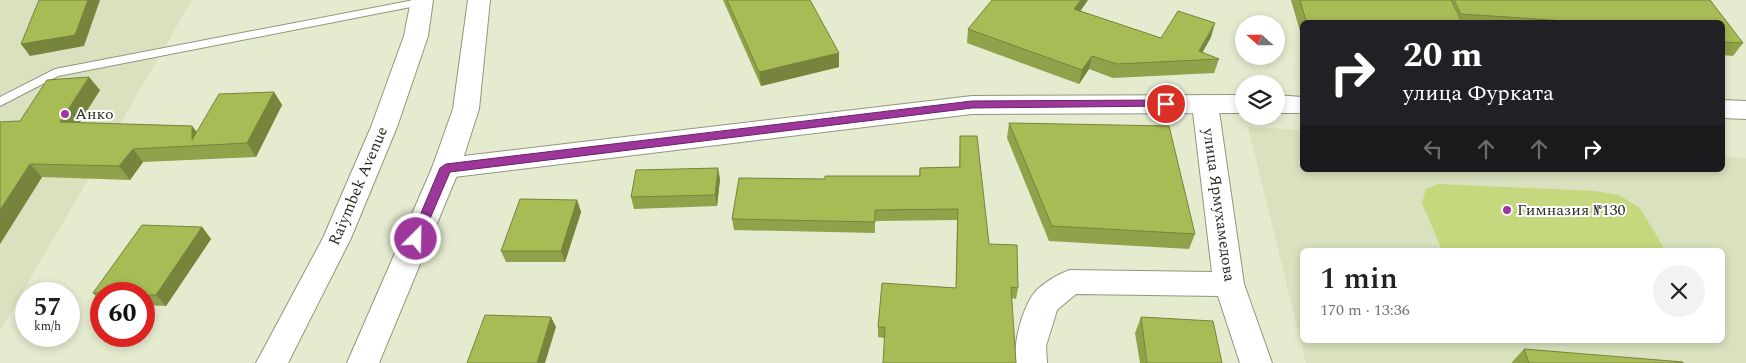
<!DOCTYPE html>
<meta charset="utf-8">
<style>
body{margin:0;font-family:Spectral,serif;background:#f2f2f2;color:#222;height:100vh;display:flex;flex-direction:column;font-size:19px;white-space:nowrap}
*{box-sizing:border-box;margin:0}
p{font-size:16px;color:#767676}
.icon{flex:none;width:28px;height:28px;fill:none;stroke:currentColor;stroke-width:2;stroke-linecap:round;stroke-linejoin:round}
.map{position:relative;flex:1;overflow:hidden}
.drawer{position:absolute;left:1300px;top:248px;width:425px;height:95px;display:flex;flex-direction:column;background:#fff;border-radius:8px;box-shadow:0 2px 8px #0003}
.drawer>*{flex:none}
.top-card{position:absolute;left:1300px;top:20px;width:425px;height:152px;border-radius:8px;box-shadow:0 2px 8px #0003;background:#202124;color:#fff;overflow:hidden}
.needle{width:32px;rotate:291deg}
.buttons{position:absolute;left:1235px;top:15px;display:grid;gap:10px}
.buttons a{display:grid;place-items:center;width:50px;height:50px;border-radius:50%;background:#fff;box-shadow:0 2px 8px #0003;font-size:25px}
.speed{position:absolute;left:15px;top:282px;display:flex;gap:10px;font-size:25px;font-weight:700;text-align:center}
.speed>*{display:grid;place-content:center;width:65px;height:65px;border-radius:50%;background:#fff;box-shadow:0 2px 8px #0003;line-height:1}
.speed small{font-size:12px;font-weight:400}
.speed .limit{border:8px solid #d22;background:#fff;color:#111}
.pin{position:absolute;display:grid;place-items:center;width:42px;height:42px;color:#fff;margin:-21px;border:2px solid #fff;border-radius:50%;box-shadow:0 1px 5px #0007}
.me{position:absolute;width:55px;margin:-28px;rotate:23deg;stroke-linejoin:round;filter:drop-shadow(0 0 4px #0008)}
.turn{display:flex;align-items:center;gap:18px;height:105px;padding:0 20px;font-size:22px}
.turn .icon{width:65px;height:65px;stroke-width:2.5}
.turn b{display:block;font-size:35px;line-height:42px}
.lanes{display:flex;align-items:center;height:48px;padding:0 20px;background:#0003;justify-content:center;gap:25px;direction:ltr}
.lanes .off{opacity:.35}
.round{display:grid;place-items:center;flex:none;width:52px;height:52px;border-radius:26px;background:#f2f2f2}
.head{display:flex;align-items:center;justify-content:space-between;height:85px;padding:0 20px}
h1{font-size:30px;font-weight:600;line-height:38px}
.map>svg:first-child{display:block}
.built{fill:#d9e1be;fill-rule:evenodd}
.green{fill:#c5d87d}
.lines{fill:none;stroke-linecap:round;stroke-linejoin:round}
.lane-casing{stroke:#91977d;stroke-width:2}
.street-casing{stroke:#91977d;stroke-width:2}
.secondary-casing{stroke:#91977d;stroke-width:2}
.primary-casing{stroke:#91977d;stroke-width:2}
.lane{fill:#fff;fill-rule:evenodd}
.street{fill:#fff;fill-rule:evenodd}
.secondary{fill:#fff;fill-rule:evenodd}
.primary{fill:#fff;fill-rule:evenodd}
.wall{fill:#90a24a}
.shaded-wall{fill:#76843c}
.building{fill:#a8bc56;stroke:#76843c}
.route{fill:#9d379b;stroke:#662465}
.poi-dot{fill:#9d379b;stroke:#fff;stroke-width:2}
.labels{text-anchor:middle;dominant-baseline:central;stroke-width:4;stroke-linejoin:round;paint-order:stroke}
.poi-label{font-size:16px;fill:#2b2e23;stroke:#fff;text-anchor:start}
.street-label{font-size:16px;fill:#2b2e23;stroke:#fff}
</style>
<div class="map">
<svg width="1746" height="363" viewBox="0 0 1746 363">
<rect width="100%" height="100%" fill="#e4ebcf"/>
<!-- built -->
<g class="built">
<path d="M 0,0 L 192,0 L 0,331 Z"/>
<path d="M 1248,127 L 1302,130 L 1302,170 L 1722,170 L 1723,157 L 1746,158 L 1746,363 L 1306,363 ZM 1302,250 L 1722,250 L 1722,340 L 1302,340 Z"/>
</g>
<!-- green -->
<path class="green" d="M 1439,184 L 1595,191 L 1619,195 L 1640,208 L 1665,250 L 1442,250 L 1422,203 L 1426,189 Z"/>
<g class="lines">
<!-- lane casing -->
<g class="lane-casing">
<path id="lane" d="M 414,0 L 425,0 L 427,2 L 421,5 L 58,76 L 0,106 L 0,97 L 55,69 Z"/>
</g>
<!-- street casing -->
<g class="street-casing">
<path id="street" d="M 1205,95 L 1214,98 L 1218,104 L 1244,284 L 1272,363 L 1240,363 L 1218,296 L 1076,294 L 1057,310 L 1046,346 L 1047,363 L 1015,363 C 1014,343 1021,313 1032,296 C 1039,285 1058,274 1070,270 L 1212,272 L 1192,104 L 1196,98 Z"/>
</g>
<!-- secondary casing -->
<g class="secondary-casing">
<g id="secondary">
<path d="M 1244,95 L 1244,113 L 972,114 L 446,178 L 436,175 L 432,168 L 436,161 L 446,158 L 972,96 Z"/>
<path d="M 1276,95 L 1302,97 L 1302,113 L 1276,113 Z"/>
<path d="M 1722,100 L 1746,101 L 1746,119 L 1722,118 Z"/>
</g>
</g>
<!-- primary casing -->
<g class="primary-casing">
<g id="primary">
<path d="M 411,0 L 433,0 L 428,36 L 397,127 L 351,238 L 288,363 L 256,363 L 323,238 L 371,127 L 404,36 Z"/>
<path d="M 468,0 L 490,0 L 479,109 L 460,168 L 379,363 L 347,363 L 432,168 L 453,109 Z"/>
</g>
</g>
<!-- lane -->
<use href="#lane" class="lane"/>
<!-- street -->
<use href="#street" class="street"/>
<!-- secondary -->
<use href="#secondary" class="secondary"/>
<!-- primary -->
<use href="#primary" class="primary"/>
</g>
<!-- wall -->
<g class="wall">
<path d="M 723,0 L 810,0 L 839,67 L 761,86 Z"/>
<path d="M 1088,0 L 1080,11 L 1161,38 L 1211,37 L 1202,53 L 1219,59 L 1214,73 L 1113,78 L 1089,69 L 1079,84 L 967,43 L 968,29 Z"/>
<path d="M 1291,0 L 1710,0 L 1743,43 L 1733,56 L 1722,55 L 1722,22 L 1302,22 L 1302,35 L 1301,35 Z"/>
<path d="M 100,90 L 79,123 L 192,126 L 197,132 L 274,92 L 282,105 L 256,157 L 143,162 L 130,180 L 42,177 L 0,244 L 20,121 Z"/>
<path d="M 1009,123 L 1195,234 L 1189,249 L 1049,241 L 1007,138 Z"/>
<path d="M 960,136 L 989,244 L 1018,288 L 1016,299 L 1011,298 L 884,338 L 878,337 L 878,327 L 956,288 L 957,220 L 875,221 L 875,233 L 734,230 L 732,219 L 825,179 L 919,176 L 920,168 L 959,167 Z"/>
<path d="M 720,179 L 717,206 L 634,209 L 631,197 Z"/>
<path d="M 577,200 L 581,212 L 565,262 L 506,262 L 501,251 Z"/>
<path d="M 202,227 L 211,239 L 166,306 L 144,305 L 144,294 L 101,294 L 101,302 L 93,293 Z"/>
<path d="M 1141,317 L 1222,363 L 1140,363 L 1135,333 Z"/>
<path d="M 1524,349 L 1683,363 L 1512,363 L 1512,362 Z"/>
</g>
<!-- shaded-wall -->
<g class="shaded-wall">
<path d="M 88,0 L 100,0 L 84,46 L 30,56 L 21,44 Z"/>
<path d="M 1081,0 L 1088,0 L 1072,23 L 1074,9 Z"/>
<path d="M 1215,23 L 1211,37 L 1198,60 L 1199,51 Z"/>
<path d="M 839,53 L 839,67 L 761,86 L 759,72 Z"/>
<path d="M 1092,56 L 1089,69 L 1079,84 L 1082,70 Z"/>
<path d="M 89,77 L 100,90 L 71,136 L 60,122 Z"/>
<path d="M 274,92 L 282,105 L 256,157 L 247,143 Z"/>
<path d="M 192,126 L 202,139 L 192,140 Z"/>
<path d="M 133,149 L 143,162 L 130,180 L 119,166 Z"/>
<path d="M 30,164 L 42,177 L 0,244 L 0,210 Z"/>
<path d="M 718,168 L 720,179 L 717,206 L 715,195 Z"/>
<path d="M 577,200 L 581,212 L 565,262 L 561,251 Z"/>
<path d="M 202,227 L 211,239 L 166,306 L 156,295 Z"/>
<path d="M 551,317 L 556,327 L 545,363 L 537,363 Z"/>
</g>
<!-- building -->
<g class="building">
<path d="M 39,0 L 88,0 L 75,35 L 21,44 Z"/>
<path d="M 727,0 L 810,0 L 839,53 L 759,72 Z"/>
<path d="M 992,0 L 1081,0 L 1074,9 L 1161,38 L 1178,11 L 1215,23 L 1199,51 L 1219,59 L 1117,64 L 1092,56 L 1082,70 L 968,29 Z"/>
<path d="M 1300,0 L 1451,0 L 1462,22 L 1325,22 L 1306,21 Z"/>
<path d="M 1454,0 L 1710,0 L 1743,43 L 1722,42 L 1722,22 L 1580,22 L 1461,14 Z"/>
<path d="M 89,77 L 60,122 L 192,126 L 192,140 L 219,94 L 274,92 L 247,143 L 133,149 L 119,166 L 30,164 L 0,210 L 0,122 L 20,121 L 47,80 Z"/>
<path d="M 1009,123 L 1169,126 L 1195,234 L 1052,226 Z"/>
<path d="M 960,136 L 977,136 L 989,244 L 1017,245 L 1018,288 L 1011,287 L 1016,363 L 883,363 L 885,327 L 878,327 L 882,283 L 956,288 L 958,209 L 875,210 L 875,222 L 732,219 L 739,178 L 825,179 L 825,176 L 920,176 L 920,168 L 960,167 Z"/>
<path d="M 718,168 L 715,195 L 631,197 L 636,170 Z"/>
<path d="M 520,199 L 577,200 L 561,251 L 501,251 Z"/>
<path d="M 142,225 L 202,227 L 156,295 L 144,295 L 144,294 L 93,293 Z"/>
<path d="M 485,315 L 551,317 L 537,363 L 467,363 Z"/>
<path d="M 1141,317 L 1213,321 L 1222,363 L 1147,363 Z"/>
<path d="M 1524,349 L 1683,362 L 1683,363 L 1529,363 Z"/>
</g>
<!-- route -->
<path class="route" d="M 1166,100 L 1172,104 L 1170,106 L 972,108 L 450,172 L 420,242 L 411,242 L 410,239 L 440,168 L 446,164 L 972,101 Z"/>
<!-- markers -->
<g class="poi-dot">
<circle cx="65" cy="114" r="5"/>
<circle cx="1507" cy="210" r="5"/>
</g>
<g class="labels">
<!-- poi labels -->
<g class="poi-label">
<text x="75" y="114">Анко</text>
<text x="1517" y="210">Гимназия №130</text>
</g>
<!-- street labels -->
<g class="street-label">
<text transform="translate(358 186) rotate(-67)">Raiymbek Avenue</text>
<text transform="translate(1219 205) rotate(82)">улица Ярмухамедова</text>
</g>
</g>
</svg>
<div class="buttons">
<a><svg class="needle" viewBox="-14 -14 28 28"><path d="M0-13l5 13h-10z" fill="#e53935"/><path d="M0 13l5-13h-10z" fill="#767676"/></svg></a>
<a><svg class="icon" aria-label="layers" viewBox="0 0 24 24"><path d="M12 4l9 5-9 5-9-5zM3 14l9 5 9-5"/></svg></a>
</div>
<div class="speed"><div>57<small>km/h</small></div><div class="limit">60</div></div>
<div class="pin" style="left:1166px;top:104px;background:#d93025"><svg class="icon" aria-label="arrive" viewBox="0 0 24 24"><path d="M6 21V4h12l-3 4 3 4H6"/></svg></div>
<svg class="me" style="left:416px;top:239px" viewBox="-20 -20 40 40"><circle r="17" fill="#9d379b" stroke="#fff" stroke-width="3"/><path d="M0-11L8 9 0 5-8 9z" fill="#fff"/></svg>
<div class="top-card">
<div class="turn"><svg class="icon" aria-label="right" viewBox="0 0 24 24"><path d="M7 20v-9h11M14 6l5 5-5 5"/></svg><div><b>20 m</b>улица Фурката</div></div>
<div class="lanes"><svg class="icon off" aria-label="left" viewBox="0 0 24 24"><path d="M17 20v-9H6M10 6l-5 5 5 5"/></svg><svg class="icon off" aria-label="ahead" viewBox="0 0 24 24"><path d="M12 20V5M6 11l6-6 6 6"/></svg><svg class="icon off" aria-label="ahead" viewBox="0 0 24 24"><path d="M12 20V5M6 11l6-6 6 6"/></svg><svg class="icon" aria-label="right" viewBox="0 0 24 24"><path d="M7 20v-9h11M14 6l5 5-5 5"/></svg></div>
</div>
<section class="drawer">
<div class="head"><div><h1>1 min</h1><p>170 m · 13:36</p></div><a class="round"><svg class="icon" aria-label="close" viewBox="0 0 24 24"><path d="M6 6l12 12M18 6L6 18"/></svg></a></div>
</section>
</div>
